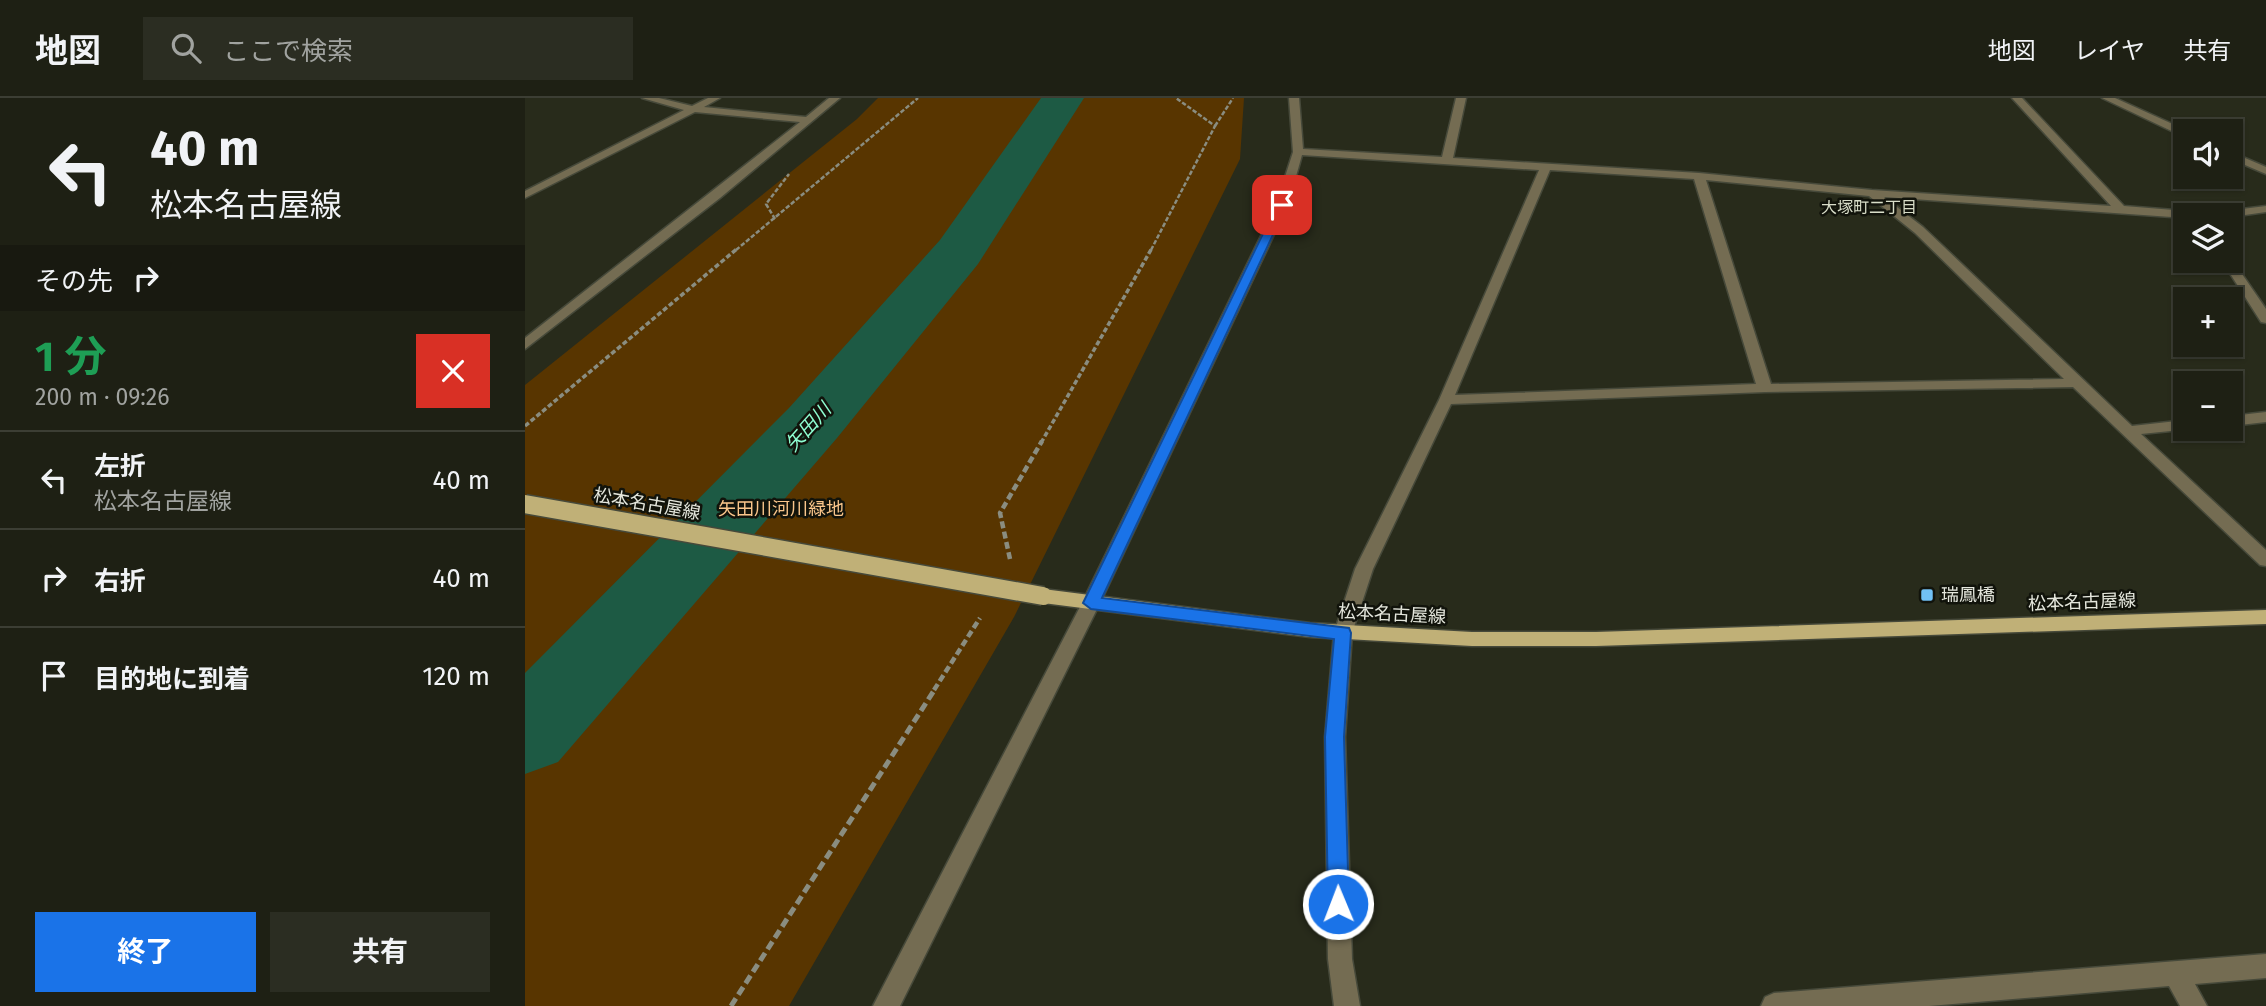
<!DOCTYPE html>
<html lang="ja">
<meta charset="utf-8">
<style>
body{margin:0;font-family:"Fira Sans","Noto Sans JP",sans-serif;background:#2b2d22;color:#f1f3f6;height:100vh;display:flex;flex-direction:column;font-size:26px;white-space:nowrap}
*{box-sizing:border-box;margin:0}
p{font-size:23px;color:#a1a3a0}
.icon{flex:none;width:38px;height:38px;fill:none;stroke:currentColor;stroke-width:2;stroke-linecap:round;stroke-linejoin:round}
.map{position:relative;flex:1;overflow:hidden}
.side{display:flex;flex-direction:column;background:#1e2014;width:525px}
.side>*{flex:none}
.banner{background:#1e2014;color:#f1f3f6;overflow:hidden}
.controls{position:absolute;left:1648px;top:21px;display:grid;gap:14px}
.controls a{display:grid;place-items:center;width:70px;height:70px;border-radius:0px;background:#1e2014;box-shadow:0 2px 5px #0004,0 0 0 2px #3c3e34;font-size:35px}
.pin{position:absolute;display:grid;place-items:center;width:60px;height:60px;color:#fff;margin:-30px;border-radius:14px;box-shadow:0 4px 10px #0006}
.me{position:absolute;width:77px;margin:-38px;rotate:359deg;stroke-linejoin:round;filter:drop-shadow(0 0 5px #0008)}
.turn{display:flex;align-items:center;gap:24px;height:147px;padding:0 35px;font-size:32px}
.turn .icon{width:91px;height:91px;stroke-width:2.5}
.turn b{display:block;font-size:49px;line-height:60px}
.then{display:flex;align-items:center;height:66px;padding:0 35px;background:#0003;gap:14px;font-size:26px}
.round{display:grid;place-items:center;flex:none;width:74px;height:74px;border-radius:0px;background:#2b2d22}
.head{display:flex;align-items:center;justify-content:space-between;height:119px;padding:0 35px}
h1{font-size:42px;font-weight:700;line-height:52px;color:#1e9e55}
.cta{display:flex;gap:14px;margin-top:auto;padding:14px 35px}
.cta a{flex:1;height:80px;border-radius:0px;background:#1a73e8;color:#fff;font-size:28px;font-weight:700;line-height:80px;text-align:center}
.cta a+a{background:#2b2d22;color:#f1f3f6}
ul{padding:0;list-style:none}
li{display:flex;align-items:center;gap:21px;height:98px;padding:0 35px;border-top:2px solid #3c3e34}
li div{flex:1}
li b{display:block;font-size:26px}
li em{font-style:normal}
header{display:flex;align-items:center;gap:42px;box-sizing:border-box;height:98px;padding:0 35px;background:#1e2014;border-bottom:2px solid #3c3e34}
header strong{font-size:33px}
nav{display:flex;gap:38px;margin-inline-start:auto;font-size:24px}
.search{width:490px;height:63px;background:#2b2d22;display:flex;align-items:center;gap:18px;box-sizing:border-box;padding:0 24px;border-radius:0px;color:#a1a3a0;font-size:26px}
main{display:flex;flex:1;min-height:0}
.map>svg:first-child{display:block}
.green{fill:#583500}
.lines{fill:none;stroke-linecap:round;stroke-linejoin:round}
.river{fill:#1d5a44;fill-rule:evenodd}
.minor-casing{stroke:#46493a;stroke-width:3}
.major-casing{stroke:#46493a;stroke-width:3}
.path-far3{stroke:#8a8d80;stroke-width:2.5;stroke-dasharray:4.5 2;stroke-linecap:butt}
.path-far2{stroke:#8a8d80;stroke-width:3.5;stroke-dasharray:5 2.5;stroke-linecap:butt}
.path-far1{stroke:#8a8d80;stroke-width:4.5;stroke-dasharray:7 3.5;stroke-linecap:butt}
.path{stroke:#8a8d80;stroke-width:5;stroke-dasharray:9 4.5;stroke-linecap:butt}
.minor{fill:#746c52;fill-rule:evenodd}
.major{fill:#c0b077;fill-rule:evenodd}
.major-bridge-casing{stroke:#46493a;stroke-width:21;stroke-linecap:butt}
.major-bridge{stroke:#c0b077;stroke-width:18}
.route{fill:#1a73e8;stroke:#114b97;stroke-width:2}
.poi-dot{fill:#71c1f5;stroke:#11130b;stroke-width:2.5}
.labels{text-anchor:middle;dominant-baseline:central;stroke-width:5;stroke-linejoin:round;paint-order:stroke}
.far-neighbourhood-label{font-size:16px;fill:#d8ddc8;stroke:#11130b}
.street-label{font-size:18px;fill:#e5e7dd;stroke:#11130b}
.park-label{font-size:18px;fill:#fac68b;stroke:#11130b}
.poi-label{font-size:18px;fill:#e5e7dd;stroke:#11130b;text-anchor:start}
.water-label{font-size:19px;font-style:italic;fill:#8efdd1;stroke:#11130b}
</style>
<header>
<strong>地図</strong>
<div class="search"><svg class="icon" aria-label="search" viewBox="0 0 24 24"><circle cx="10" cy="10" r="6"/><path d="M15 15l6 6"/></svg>ここで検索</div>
<nav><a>地図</a><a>レイヤ</a><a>共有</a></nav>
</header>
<main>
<section class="side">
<div class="banner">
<div class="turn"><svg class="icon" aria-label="left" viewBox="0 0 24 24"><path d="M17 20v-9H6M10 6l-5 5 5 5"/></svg><div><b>40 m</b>松本名古屋線</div></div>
<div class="then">その先<svg class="icon" aria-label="right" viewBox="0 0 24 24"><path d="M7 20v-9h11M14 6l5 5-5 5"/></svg></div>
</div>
<div class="head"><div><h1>1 分</h1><p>200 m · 09:26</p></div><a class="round" style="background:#d93025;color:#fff"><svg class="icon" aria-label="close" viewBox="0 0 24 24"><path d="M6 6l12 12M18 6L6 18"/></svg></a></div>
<ul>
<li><svg class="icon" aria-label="left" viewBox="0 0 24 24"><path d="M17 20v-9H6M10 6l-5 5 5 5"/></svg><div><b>左折</b><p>松本名古屋線</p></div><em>40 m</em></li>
<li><svg class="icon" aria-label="right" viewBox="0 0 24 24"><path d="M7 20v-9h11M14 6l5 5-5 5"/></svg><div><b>右折</b></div><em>40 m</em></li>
<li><svg class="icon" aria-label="arrive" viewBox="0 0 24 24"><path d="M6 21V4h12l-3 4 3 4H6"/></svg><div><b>目的地に到着</b></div><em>120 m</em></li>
</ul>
<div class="cta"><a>終了</a><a>共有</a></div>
</section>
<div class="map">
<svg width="1741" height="908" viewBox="0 0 1741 908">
<rect width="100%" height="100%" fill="#282b1b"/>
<!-- green -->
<path class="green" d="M 353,0 L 719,0 L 715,61 L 489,519 L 264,908 L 0,908 L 0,287 L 332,21 Z"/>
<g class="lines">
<!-- river -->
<path class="river" d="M 516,0 L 559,0 L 453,166 L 312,340 L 33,664 L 0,676 L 0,575 L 264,310 L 415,142 Z"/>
<!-- minor casing -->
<g class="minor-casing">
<g id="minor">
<path d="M 117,0 L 134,0 L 167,8 L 183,0 L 195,0 L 179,9 L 281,19 L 304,0 L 315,0 L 195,100 L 0,251 L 0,240 L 275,24 L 170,14 L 0,100 L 0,93 L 159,12 Z"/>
<path d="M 764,0 L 774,0 L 778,51 L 917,59 L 931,0 L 941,0 L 928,60 L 1174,75 L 1347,92 L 1586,108 L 1487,0 L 1497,0 L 1599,108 L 1674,114 L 1680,117 L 1661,117 L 1661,120 L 1359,99 L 1398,129 L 1607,328 L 1661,322 L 1661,331 L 1665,331 L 1616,336 L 1741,452 L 1741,468 L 1735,467 L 1548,289 L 1240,294 L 926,306 L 848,471 L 827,535 L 820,639 L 827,861 L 835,908 L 809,908 L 803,861 L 800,639 L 809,535 L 830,471 L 914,302 L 1014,72 L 777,57 L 763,107 L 575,505 L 375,908 L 348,908 L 557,505 L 751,107 L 768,54 ZM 1025,72 L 1169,81 L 1231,286 L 930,297 ZM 1181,82 L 1344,98 L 1390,135 L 1539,281 L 1246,286 Z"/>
<path d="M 1577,0 L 1590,0 L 1663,33 L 1661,33 L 1661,39 L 1657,38 Z"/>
<path d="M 1706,54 L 1741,69 L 1741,76 L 1706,61 Z"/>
<path d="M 1741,108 L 1741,114 L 1706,119 L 1687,117 L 1693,114 Z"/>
<path d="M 1706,160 L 1741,211 L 1741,225 L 1736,224 L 1697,163 L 1706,163 Z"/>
<path d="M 1741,314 L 1741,324 L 1706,328 L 1706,318 Z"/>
<path d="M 1741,856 L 1741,880 L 1670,886 L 1682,908 L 1655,908 L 1644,888 L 1404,908 L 1236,908 L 1240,899 L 1249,895 Z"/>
</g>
</g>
<!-- major casing -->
<g class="major-casing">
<path id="major" d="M 518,491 L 785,525 L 947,534 L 1071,534 L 1741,512 L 1741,526 L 1071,548 L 947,548 L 785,539 L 518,505 L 512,503 L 509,498 L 512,493 Z"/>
</g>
<!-- path-far3 -->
<g class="path-far3">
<path d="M 690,28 L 708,0"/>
<path d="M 250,121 L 241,106 L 264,76"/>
<path d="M 211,152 L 393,0"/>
<path d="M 626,152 L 690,28 L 651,0"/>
</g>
<!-- path-far2 -->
<g class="path-far2">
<path d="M 0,328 L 213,150"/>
<path d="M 516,345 L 627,150"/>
</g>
<!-- path-far1 -->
<g class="path-far1">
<path d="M 485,461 L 475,415 L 517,343"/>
<path d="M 409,592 L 455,520"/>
</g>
<!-- path -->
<path class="path" d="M 206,908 L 410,591"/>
<!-- minor -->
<use href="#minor" class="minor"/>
<!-- major -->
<use href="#major" class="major"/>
<!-- major-bridge casing -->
<g class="major-bridge-casing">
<path id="major-bridge" d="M 0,406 L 518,498"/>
</g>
<!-- major-bridge -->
<use href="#major-bridge" class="major-bridge"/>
</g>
<!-- route -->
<path class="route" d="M 757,104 L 762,107 L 577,500 L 824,530 L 826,535 L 819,639 L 824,806 L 821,813 L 813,816 L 806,813 L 803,806 L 800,639 L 809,541 L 566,511 L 558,505 L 752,107 Z"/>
<!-- markers -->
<rect class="poi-dot" x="1395" y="490" width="14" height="14" rx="3.5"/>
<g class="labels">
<!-- far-neighbourhood labels -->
<g class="far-neighbourhood-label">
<text x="1344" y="109">大塚町二丁目</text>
</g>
<!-- street labels -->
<g class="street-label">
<text transform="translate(122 406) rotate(10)">松本名古屋線</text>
<text transform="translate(1557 504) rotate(-2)">松本名古屋線</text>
<text transform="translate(867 516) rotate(3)">松本名古屋線</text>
</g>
<!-- park labels -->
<g class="park-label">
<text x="256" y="411">矢田川河川緑地</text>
</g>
<!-- poi labels -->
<g class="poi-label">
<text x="1416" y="497">瑞鳳橋</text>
</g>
<!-- water labels -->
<g class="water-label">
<text transform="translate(283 329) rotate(-48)">矢田川</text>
</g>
</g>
</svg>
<div class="controls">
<a><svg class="icon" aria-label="sound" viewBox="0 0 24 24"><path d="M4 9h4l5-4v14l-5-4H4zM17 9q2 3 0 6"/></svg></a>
<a><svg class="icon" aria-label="layers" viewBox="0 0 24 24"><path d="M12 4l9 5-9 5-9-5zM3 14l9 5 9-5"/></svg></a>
<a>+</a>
<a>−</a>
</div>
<div class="pin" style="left:757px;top:107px;background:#d93025"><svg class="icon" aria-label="arrive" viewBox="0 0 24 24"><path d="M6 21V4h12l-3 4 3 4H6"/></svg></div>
<svg class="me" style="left:813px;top:806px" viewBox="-20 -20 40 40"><circle r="17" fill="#1a73e8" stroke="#fff" stroke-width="3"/><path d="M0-11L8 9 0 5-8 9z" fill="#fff"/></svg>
</div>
</main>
